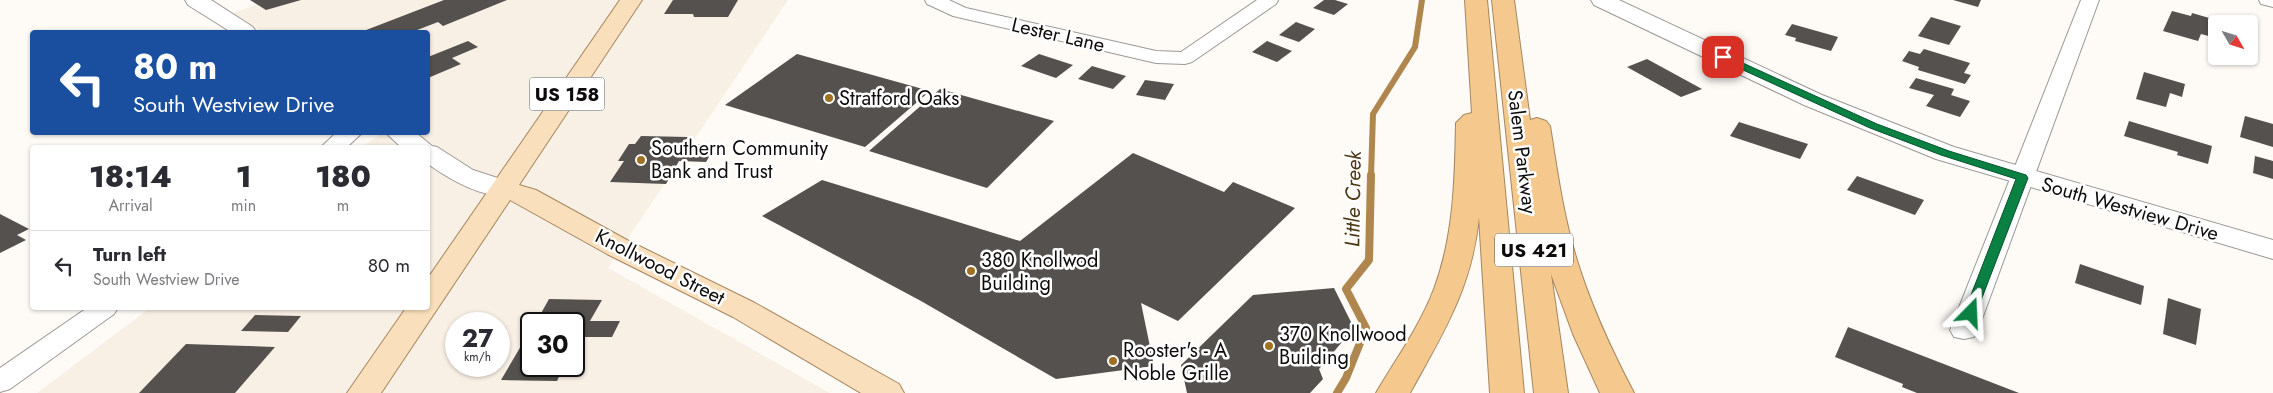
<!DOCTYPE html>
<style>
body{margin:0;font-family:Jost,sans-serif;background:#f2f2f3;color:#2b2b33;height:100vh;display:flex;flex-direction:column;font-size:19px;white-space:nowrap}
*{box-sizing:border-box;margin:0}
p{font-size:16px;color:#7c7c81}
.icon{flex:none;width:28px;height:28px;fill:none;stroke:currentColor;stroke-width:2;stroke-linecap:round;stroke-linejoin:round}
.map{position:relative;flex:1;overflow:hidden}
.details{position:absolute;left:30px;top:145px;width:400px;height:165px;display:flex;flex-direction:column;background:#fff;border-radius:5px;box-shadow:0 1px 4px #0004}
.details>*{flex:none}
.top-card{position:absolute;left:30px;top:30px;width:400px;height:105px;border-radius:5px;box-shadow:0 1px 4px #0004;background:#1a4fa0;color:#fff;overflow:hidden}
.needle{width:32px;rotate:129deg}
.fabs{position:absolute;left:2208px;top:15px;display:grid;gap:10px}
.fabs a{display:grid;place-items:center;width:50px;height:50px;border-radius:5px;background:#fff;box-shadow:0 1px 4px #0004;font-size:25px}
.speed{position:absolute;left:445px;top:312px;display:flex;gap:10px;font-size:25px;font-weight:700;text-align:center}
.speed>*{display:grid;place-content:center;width:65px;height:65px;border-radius:50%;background:#fff;box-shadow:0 1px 4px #0004;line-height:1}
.speed small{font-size:12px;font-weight:400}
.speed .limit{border:2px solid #111;border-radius:8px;background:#fff;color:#111}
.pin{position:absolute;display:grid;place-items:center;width:42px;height:42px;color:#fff;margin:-21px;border-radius:10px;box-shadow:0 2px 8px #0006}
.me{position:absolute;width:55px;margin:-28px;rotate:21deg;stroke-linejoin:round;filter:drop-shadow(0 0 4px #0008)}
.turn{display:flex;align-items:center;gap:18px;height:105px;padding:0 20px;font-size:22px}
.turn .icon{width:65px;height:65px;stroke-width:2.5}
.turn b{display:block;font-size:35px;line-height:42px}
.eta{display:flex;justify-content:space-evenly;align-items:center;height:85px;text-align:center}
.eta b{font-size:30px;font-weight:800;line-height:35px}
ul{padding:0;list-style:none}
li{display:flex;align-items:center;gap:15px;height:70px;padding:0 20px;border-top:1px solid #e1e1e2}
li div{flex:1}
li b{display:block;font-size:19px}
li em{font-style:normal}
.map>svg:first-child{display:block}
.built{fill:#f9f0e5;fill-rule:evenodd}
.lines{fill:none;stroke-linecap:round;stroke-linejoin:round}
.stream-far1{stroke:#af874e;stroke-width:6}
.stream{stroke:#af874e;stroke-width:8}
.building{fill:#54514e}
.minor-casing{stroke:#9c9995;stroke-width:2}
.tertiary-casing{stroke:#9c9995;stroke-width:2}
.secondary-casing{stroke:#9c9995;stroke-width:2}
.primary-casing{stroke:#a48760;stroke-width:2}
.motorway-casing{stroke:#a48760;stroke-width:2}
.minor{fill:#fff;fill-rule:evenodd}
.tertiary{fill:#fff;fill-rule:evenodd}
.secondary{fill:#fff;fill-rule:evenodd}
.primary{fill:#f9dfbb;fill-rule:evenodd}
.motorway{fill:#f5c98d;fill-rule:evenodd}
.route{fill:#0b8043;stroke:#07532c}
.poi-dot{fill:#a07123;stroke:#fff;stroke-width:2}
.labels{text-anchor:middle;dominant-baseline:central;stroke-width:5;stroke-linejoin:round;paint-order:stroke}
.shield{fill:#fff;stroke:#565554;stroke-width:1}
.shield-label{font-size:19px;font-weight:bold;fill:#0d0c0b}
.street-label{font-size:20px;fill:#0d0c0b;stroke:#fff}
.poi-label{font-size:20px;fill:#0d0c0b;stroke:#fff;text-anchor:start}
.water-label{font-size:21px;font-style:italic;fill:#4f3815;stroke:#fff}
</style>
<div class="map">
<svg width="2273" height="393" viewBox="0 0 2273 393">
<rect width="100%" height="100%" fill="#fefaf6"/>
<!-- built -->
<path class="built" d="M 269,0 L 788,0 L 608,268 L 830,393 L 37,393 L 150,308 L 428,308 L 428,148 L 362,147 L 382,133 L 428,132 L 428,32 L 263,32 L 233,13 ZM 456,324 L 499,324 L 499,366 L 456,366 ZM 531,324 L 574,324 L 574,366 L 531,366 Z"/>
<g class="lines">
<!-- stream-far1 -->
<path class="stream-far1" d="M 1371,176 L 1373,114 L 1415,47 L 1422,0"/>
<!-- stream -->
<path class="stream" d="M 1337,393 L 1346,378 L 1366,328 L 1346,289 L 1369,260 L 1371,175"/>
</g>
<!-- building -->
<g class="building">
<path d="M 250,0 L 301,0 L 266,10 Z"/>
<path d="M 444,0 L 507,0 L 443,26 L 438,22 L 412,32 L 361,32 Z"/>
<path d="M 673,0 L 738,0 L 728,17 L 694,17 L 693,14 L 664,14 Z"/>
<path d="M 1324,0 L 1335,0 L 1348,4 L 1334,15 L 1313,8 Z"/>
<path d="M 1953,0 L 1981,0 L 1978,7 Z"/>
<path d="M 2172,11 L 2191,16 L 2192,13 L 2223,22 L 2222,24 L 2216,24 L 2216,38 L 2201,34 L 2198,41 L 2163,31 Z"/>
<path d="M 1931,17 L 1961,26 L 1949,45 L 1918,36 Z"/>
<path d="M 1296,22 L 1315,29 L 1299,42 L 1279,35 Z"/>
<path d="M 1792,24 L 1838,37 L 1831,51 L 1795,41 L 1796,38 L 1785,35 Z"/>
<path d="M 468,41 L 478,47 L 452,58 L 461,64 L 428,78 L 428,57 Z"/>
<path d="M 1267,41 L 1292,51 L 1277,62 L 1252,52 Z"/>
<path d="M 1924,49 L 1970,63 L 1964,73 L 1971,75 L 1965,84 L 1918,70 L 1919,67 L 1902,61 L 1909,51 L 1920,54 Z"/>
<path d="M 797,54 L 930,91 L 865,147 L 725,105 Z"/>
<path d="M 1039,54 L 1073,65 L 1056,78 L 1021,66 Z"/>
<path d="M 1647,59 L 1702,89 L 1681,97 L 1627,67 Z"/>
<path d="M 1092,66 L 1126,76 L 1113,89 L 1078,79 Z"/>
<path d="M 2144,72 L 2185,84 L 2182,97 L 2170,93 L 2166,107 L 2136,99 Z"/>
<path d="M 1916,78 L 1954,89 L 1951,95 L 1970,101 L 1960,117 L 1926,106 L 1934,95 L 1909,88 Z"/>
<path d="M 1145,80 L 1174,84 L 1165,100 L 1136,95 Z"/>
<path d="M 940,89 L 1054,121 L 987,188 L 869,151 Z"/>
<path d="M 2245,116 L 2273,124 L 2273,147 L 2240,137 Z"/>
<path d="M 2129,121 L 2212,146 L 2208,164 L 2177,155 L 2178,152 L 2124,136 Z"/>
<path d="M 1739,122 L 1808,144 L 1800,159 L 1730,136 Z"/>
<path d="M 641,136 L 688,137 L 683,144 L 716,145 L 706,162 L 679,161 L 666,184 L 610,182 L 624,161 L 618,161 L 629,144 L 635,144 Z"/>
<path d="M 1133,153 L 1224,192 L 1233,182 L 1295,208 L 1178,321 L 1141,303 L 1154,366 L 1056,379 L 921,301 L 762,216 L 822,180 L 1020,241 Z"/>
<path d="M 2255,156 L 2273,161 L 2273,179 L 2253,173 Z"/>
<path d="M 1857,176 L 1924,200 L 1915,215 L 1847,190 Z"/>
<path d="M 0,214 L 29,229 L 17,235 L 26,240 L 0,253 Z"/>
<path d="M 2080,264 L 2144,286 L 2141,305 L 2075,283 Z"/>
<path d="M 1334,288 L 1354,328 L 1319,369 L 1323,379 L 1310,393 L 1187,393 L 1181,365 L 1253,295 Z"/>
<path d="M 2168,298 L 2201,309 L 2196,345 L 2163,334 Z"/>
<path d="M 549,299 L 602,300 L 590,321 L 620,321 L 612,337 L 580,337 L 574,349 L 574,324 L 535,324 Z"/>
<path d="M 255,315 L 301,316 L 288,332 L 241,331 Z"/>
<path d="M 1848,327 L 2019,393 L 1917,393 L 1902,387 L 1903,384 L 1835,357 Z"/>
<path d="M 531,329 L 531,366 L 564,366 L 557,381 L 501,380 Z"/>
<path d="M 186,344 L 275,347 L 235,393 L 139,393 Z"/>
</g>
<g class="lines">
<!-- minor casing -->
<g class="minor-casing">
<g id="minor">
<path d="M 925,0 L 949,0 L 966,8 L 1156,51 L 1181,52 L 1257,0 L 1278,0 L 1276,4 L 1192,62 L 1185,64 L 1156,63 L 953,16 L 927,4 Z"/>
<path d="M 2081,0 L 2099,0 L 1978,330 L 1974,337 L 1964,339 L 1954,337 L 1950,330 Z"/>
<path d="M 2259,0 L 2273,0 L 2273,7 L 2261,4 Z"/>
<path d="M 337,132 L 363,132 L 346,148 L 320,148 Z"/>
<path d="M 87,308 L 118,308 L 114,314 L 10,389 L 0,392 L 0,368 Z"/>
</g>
</g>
<!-- tertiary casing -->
<g class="tertiary-casing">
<path id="tertiary" d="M 1591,0 L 1619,0 L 1822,95 L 1954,147 L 2273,240 L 2273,259 L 1936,159 L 1804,105 L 1594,5 Z"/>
</g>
<!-- secondary casing -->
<g class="secondary-casing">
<g id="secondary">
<path d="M 185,0 L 211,0 L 253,27 L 256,32 L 231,32 L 188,5 Z"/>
<path d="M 385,132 L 415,132 L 432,146 L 437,147 L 473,170 L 513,183 L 517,189 L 513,195 C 486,201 449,179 428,164 L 428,148 L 402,148 Z"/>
</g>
</g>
<!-- primary casing -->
<g class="primary-casing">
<path id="primary" d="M 620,0 L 642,0 L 519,185 L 536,190 L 627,240 L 755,303 L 899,384 L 904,393 L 861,393 L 733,317 L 607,254 L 510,200 L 381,393 L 347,393 L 406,308 L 428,308 L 428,278 Z"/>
</g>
<!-- motorway casing -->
<g class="motorway-casing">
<g id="motorway">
<path d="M 1465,0 L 1487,0 L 1524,393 L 1490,393 L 1479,217 C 1472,288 1443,333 1410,393 L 1376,393 C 1396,359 1420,326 1434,289 C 1454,236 1455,179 1456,123 L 1464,115 L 1472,113 Z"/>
<path d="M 1492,0 L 1514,0 L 1530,120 L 1537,118 L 1546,121 L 1550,126 C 1557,170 1563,214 1576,257 C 1590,304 1611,349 1634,393 L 1600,393 L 1573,334 L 1551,274 L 1568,393 L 1534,393 Z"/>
</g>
</g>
<!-- minor -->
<use href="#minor" class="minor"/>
<!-- tertiary -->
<use href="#tertiary" class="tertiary"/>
<!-- secondary -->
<use href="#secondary" class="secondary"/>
<!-- primary -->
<use href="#primary" class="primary"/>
<!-- motorway -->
<use href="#motorway" class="motorway"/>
</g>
<!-- route -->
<path class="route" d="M 1723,54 L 1877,124 L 1949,151 L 2026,175 L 2028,178 L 1975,316 L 1966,316 L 1964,313 L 2016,179 L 1941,155 L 1870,128 L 1719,59 L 1718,57 Z"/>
<!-- markers -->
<g class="poi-dot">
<circle cx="829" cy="98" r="5"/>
<circle cx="641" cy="160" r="5"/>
<circle cx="971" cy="271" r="5"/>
<circle cx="1269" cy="346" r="5"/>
<circle cx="1113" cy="361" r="5"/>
</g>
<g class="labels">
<!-- shield labels -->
<g class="shield">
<rect x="529.5" y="77.5" width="75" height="33" rx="4"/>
<rect x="1495" y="233.5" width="78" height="33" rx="4"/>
</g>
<g class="shield-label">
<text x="567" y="94">US 158</text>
<text x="1534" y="250">US 421</text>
</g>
<!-- street labels -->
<g class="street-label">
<text transform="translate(1058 35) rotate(13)">Lester Lane</text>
<text transform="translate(1522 152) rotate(83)">Salem Parkway</text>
<text transform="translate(2130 209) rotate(16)">South Westview Drive</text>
<text transform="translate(660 267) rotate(27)">Knollwood Street</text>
</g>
<!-- poi labels -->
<g class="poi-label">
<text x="839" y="98">Stratford Oaks</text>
<text x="651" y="148">Southern Community<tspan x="651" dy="23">Bank and Trust</tspan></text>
<text x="981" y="260">380 Knollwod<tspan x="981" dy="23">Building</tspan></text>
<text x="1279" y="334">370 Knollwood<tspan x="1279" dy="23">Building</tspan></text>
<text x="1123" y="350">Rooster's - A<tspan x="1123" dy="23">Noble Grille</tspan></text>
</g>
<!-- water labels -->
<g class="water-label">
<text transform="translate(1353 199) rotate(-89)">Little Creek</text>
</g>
</g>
</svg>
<div class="fabs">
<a><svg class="needle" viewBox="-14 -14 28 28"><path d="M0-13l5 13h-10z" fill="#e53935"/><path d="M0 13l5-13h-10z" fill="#7c7c81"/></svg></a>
</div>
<div class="speed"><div>27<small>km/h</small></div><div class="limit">30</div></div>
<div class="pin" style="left:1723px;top:57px;background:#d93025"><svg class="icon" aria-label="arrive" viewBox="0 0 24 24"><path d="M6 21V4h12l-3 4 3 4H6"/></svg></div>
<svg class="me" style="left:1971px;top:313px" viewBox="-20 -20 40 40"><path d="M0-17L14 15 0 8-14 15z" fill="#0b8043" stroke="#fff" stroke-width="4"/></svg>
<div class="top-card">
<div class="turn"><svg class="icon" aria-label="left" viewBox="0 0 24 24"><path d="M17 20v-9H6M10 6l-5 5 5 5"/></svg><div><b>80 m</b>South Westview Drive</div></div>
</div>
<section class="details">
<div class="eta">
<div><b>18:14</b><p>Arrival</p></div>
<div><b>1</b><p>min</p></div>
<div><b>180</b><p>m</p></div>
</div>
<ul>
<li><svg class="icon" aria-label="left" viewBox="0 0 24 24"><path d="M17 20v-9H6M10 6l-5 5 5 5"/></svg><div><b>Turn left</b><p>South Westview Drive</p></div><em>80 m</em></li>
</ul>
</section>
</div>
